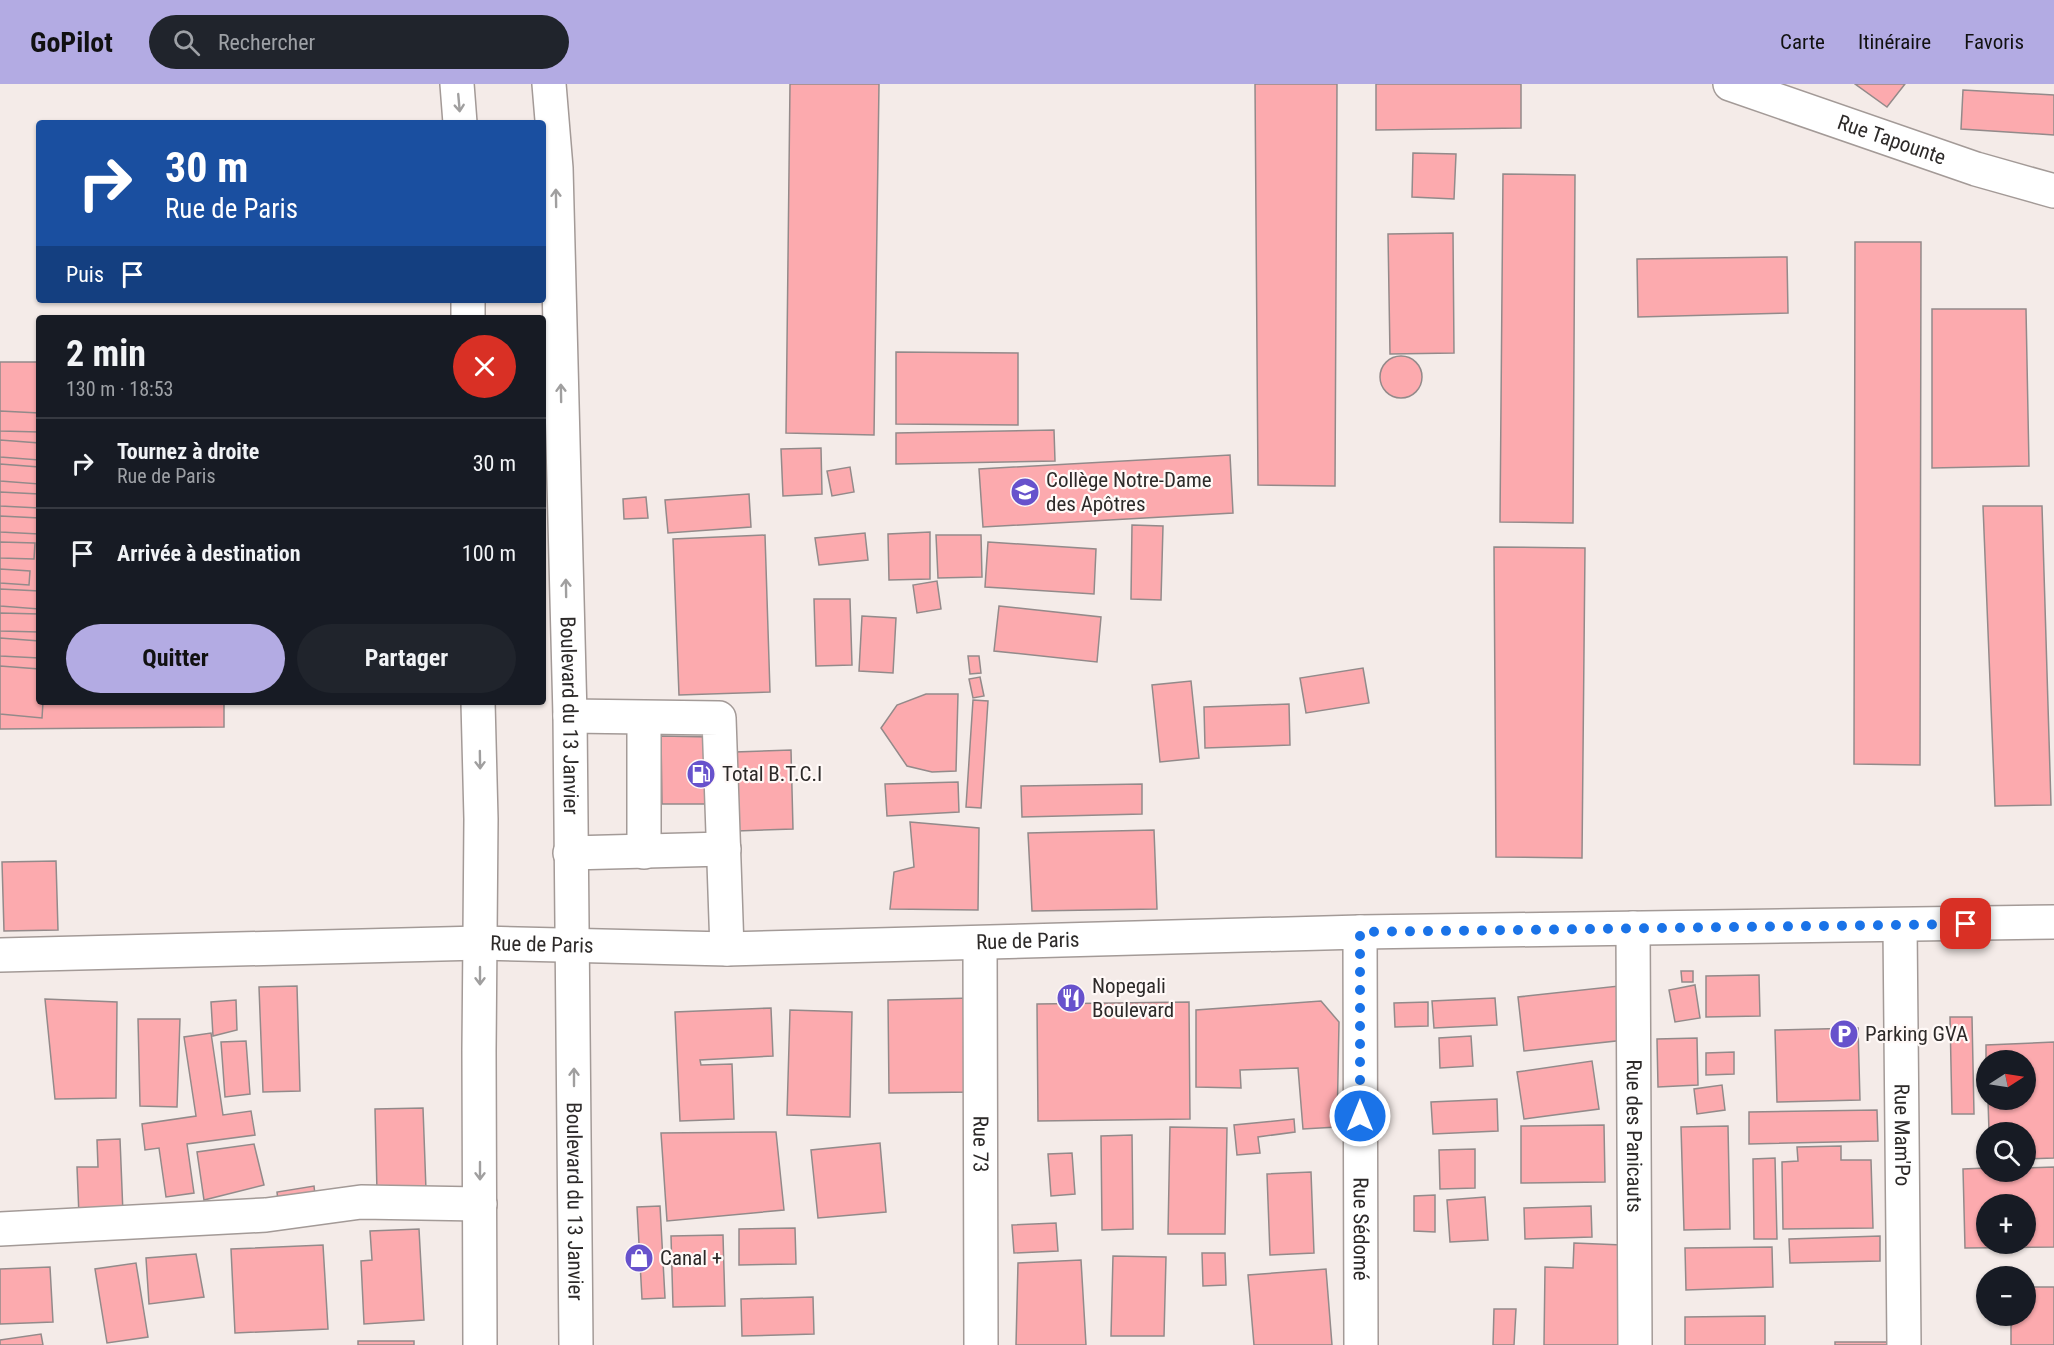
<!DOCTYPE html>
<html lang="fr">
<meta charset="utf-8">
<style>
body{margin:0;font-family:"Roboto Condensed",sans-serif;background:#20242c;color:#f1f3f6;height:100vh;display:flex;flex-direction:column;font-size:22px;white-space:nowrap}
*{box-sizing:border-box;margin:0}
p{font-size:20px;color:#9ea1a6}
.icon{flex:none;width:33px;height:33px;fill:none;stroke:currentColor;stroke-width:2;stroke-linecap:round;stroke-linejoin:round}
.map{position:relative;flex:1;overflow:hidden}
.details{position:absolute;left:36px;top:231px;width:510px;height:390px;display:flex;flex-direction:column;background:#171b24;border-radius:6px;box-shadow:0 2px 4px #0004}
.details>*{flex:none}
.top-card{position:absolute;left:36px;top:36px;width:510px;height:183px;border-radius:6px;box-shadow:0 2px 4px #0004;background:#1a4fa0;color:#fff;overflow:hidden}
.needle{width:39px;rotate:78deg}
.controls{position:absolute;left:1976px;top:966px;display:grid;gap:12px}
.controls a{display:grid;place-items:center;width:60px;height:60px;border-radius:50%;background:#171b24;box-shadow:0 2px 4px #0004;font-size:30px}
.pin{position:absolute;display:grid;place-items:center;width:51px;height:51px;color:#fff;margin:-26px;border-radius:12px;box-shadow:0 3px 9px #0006}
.me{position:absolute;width:66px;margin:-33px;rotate:0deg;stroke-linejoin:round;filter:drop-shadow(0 0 4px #0008)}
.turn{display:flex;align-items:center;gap:21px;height:126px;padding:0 30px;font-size:27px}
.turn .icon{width:78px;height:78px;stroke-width:2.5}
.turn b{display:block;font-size:42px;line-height:51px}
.then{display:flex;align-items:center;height:57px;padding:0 30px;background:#0003;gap:12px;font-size:22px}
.round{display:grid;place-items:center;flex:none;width:63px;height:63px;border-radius:32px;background:#20242c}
.headline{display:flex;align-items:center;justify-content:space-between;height:102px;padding:0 30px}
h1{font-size:36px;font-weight:700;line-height:45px}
.action{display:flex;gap:12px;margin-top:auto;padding:12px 30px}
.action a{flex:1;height:69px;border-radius:36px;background:#b3abe3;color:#111;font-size:24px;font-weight:700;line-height:69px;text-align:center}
.action a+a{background:#20242c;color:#f1f3f6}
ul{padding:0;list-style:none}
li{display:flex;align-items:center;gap:18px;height:90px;padding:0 30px;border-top:2px solid #363941}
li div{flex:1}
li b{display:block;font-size:22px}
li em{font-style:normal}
header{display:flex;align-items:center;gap:36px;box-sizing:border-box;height:84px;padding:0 30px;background:#b3abe3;color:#111}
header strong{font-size:28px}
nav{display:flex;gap:33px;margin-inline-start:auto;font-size:21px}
.search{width:420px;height:54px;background:#20242c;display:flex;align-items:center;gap:15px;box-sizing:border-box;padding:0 21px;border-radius:33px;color:#9ea1a6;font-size:22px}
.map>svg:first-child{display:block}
.building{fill:#fcaaae;stroke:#938a8a;stroke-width:1.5;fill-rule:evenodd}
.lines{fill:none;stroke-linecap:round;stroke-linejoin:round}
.minor-casing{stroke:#a39a97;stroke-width:36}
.highway-casing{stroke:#a39a97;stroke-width:36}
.minor{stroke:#fff;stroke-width:33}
.highway{stroke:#fff;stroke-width:33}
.oneway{stroke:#a09f9f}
.route{stroke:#1a73e8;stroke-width:10;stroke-dasharray:0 18}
.labels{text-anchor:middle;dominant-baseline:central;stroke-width:4.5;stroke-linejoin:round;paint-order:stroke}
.street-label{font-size:21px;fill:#2d2a29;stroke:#fff9f7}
.poi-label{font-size:21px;fill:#2d2a29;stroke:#fff9f7;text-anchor:start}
</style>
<header>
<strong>GoPilot</strong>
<div class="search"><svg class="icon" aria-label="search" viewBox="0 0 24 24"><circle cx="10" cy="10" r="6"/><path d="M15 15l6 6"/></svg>Rechercher</div>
<nav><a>Carte</a><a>Itinéraire</a><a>Favoris</a></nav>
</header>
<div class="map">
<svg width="2054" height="1261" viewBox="0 0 2054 1261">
<rect width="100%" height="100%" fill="#f4ebe8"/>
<!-- building -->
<g class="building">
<path d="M 790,0 L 879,0 L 874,351 L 786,349 Z"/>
<path d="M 1255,0 L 1337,0 L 1335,402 L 1258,401 Z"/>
<path d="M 1376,0 L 1521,0 L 1521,44 L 1376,46 Z"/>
<path d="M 1855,0 L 1905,0 L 1887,23 Z"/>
<path d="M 1963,6 L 2054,11 L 2054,51 L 1961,45 Z"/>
<path d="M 1413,69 L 1456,70 L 1454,115 L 1412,113 Z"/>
<path d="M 1503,90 L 1575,91 L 1573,439 L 1500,438 Z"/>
<path d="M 1453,149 L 1454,269 L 1390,270 L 1388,150 Z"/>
<path d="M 1855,158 L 1921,158 L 1920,681 L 1854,680 Z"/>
<path d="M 1787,173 L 1788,229 L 1638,233 L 1637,175 Z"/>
<path d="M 1932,225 L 2026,225 L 2029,382 L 1932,384 Z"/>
<path d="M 896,268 L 1018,269 L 1018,341 L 896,340 Z"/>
<circle cx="1401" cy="293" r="21"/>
<path d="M 0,278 L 39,278 L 39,618 L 224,618 L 224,643 L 0,645 Z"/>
<path d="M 0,327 L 39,329 L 39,348 L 0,347 Z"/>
<path d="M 1054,346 L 1055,377 L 896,380 L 896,349 Z"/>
<path d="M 0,356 L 39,359 L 39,376 L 0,373 Z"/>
<path d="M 821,364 L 822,410 L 783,412 L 781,365 Z"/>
<path d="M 1230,371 L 1233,429 L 983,443 L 979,385 Z"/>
<path d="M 0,380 L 39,383 L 39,400 L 0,397 Z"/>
<path d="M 850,383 L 854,408 L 832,412 L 827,387 Z"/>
<path d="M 0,408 L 39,410 L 39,424 L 0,422 Z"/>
<path d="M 749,410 L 751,443 L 668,449 L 665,416 Z"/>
<path d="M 646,413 L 648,434 L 624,435 L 623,415 Z"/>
<path d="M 1983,422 L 2042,422 L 2051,721 L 1995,722 Z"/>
<path d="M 0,432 L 39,434 L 39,450 L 0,448 Z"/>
<path d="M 1132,441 L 1163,442 L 1161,516 L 1131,515 Z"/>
<path d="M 930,448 L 930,495 L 889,496 L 888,450 Z"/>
<path d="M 865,449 L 868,476 L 819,481 L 815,454 Z"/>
<path d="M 765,451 L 770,608 L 679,611 L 673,455 Z"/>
<path d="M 936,451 L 981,451 L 982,493 L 938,494 Z"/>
<path d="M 0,458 L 35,459 L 34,475 L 0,474 Z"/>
<path d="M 988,458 L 1096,465 L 1094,510 L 985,503 Z"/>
<path d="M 1494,463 L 1585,464 L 1582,774 L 1496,773 Z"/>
<path d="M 0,485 L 30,487 L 29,501 L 0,499 Z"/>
<path d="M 937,497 L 941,525 L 917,529 L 913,501 Z"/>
<path d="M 0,505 L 39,507 L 39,525 L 0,522 Z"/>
<path d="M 814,515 L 850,515 L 852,581 L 816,582 Z"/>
<path d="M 999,522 L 1101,533 L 1097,578 L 994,567 Z"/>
<path d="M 0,529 L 39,530 L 39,548 L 0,547 Z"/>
<path d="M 862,532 L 896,534 L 893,589 L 859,587 Z"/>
<path d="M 0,554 L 39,557 L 39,574 L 0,572 Z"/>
<path d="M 968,572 L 979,572 L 981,589 L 970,590 Z"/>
<path d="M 0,582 L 39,585 L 39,618 L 43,618 L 42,634 L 0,630 Z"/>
<path d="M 1363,584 L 1369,619 L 1306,629 L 1300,594 Z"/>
<path d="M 980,593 L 984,612 L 973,614 L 969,595 Z"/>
<path d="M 1191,597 L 1199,674 L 1160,678 L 1152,601 Z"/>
<path d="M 926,610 L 958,610 L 956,687 L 932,688 L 907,682 L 881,644 L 897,621 Z"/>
<path d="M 973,616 L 988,617 L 981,724 L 966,723 Z"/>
<path d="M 1289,620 L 1290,661 L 1205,664 L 1204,623 Z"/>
<path d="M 661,652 L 710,653 L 711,720 L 662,720 Z"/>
<path d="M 791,666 L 793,745 L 737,747 L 735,668 Z"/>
<path d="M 958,698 L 959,728 L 887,732 L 885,700 Z"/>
<path d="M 1142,700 L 1142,730 L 1022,733 L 1021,702 Z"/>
<path d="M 910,738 L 979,744 L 978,826 L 890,825 L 894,788 L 914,783 Z"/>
<path d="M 1154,746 L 1157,825 L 1032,827 L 1028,749 Z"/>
<path d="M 56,777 L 58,846 L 4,847 L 2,778 Z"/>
<path d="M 1681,887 L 1693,887 L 1693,898 L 1682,898 Z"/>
<path d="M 1759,891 L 1760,932 L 1706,933 L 1706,892 Z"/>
<path d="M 1695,901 L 1700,934 L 1675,938 L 1669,906 Z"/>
<path d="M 297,902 L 300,1007 L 263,1008 L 259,903 Z"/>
<path d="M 1619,902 L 1625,956 L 1524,967 L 1518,913 Z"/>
<path d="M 973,914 L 974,1008 L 889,1009 L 888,916 Z"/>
<path d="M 1495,914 L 1497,941 L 1434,944 L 1432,917 Z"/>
<path d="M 45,915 L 117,918 L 116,1014 L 55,1015 Z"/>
<path d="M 236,916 L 237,946 L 213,952 L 211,918 Z"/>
<path d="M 1321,917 L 1339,938 L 1337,1043 L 1303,1045 L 1298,984 L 1240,986 L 1241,1004 L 1196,1003 L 1196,926 Z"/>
<path d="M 1189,918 L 1190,1035 L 1038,1037 L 1037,920 Z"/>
<path d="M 1428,918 L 1428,942 L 1395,943 L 1394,919 Z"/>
<path d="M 771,924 L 773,972 L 700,976 L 701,981 L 732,980 L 734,1035 L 680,1037 L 675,928 Z"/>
<path d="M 790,926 L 852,928 L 850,1033 L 787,1031 Z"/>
<path d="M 1950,933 L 1972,933 L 1974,1030 L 1952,1030 Z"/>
<path d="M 138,935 L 180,935 L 177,1023 L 140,1022 Z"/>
<path d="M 1858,944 L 1860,1016 L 1777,1018 L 1775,946 Z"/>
<path d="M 211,949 L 223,1031 L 251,1027 L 255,1051 L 187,1060 L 194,1109 L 166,1113 L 159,1064 L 145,1066 L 142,1040 L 196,1032 L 184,953 Z"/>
<path d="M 1471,952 L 1473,982 L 1440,984 L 1439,954 Z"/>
<path d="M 1697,954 L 1698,1001 L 1658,1003 L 1657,955 Z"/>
<path d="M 246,957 L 250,1010 L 225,1013 L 221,958 Z"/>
<path d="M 2054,958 L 2054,1074 L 2025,1075 L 2025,1048 L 1989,1048 L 1988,1016 L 2025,1016 L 2025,976 L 1986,976 L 1986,961 Z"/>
<path d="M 1734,968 L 1734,990 L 1706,991 L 1706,969 Z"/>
<path d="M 1592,977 L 1599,1025 L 1524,1035 L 1517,988 Z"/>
<path d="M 1722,1001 L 1725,1026 L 1697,1030 L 1694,1005 Z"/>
<path d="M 1497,1015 L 1498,1047 L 1433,1050 L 1431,1018 Z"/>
<path d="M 423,1024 L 426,1106 L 377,1108 L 375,1025 Z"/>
<path d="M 1877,1026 L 1878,1057 L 1749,1060 L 1749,1028 Z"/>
<path d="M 1294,1035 L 1295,1048 L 1258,1053 L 1260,1069 L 1237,1071 L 1234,1041 Z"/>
<path d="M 1604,1041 L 1605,1098 L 1521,1099 L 1521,1042 Z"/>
<path d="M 1728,1042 L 1730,1145 L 1684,1146 L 1681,1043 Z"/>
<path d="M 1170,1043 L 1227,1044 L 1225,1150 L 1168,1150 Z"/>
<path d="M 776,1048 L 784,1126 L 667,1137 L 661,1049 Z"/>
<path d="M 1132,1051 L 1133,1145 L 1102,1146 L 1101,1052 Z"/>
<path d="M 120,1055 L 123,1130 L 79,1132 L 77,1083 L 98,1083 L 97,1056 Z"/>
<path d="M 880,1059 L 886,1128 L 818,1134 L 811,1066 Z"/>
<path d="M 254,1060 L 264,1101 L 204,1116 L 197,1068 Z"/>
<path d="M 1841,1062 L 1841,1076 L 1871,1076 L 1873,1144 L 1783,1145 L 1782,1078 L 1798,1077 L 1797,1063 Z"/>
<path d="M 1475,1065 L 1475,1104 L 1440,1105 L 1439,1066 Z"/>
<path d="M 1072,1069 L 1075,1110 L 1051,1112 L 1048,1070 Z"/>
<path d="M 1775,1074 L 1777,1155 L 1754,1155 L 1753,1075 Z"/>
<path d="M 2054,1083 L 2054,1163 L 1965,1164 L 1963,1085 L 1986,1084 L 1986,1088 L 2025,1088 L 2025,1084 ZM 1986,1120 L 2025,1120 L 2025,1160 L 1986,1160 Z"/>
<path d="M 1311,1088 L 1314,1169 L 1270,1171 L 1267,1090 Z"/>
<path d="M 314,1102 L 316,1119 L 279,1124 L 277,1108 Z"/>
<path d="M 1435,1111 L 1435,1148 L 1414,1147 L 1414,1112 Z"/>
<path d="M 1485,1113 L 1488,1156 L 1450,1158 L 1447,1116 Z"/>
<path d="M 660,1122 L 665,1214 L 642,1215 L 637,1123 Z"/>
<path d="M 1591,1122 L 1592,1153 L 1525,1155 L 1524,1124 Z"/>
<path d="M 1056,1139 L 1058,1167 L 1014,1169 L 1012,1141 Z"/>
<path d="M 795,1144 L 796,1180 L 739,1181 L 739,1145 Z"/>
<path d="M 419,1145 L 424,1236 L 364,1240 L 361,1177 L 372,1176 L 370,1147 Z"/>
<path d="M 723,1151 L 725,1222 L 673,1223 L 671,1152 Z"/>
<path d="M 1880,1152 L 1880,1177 L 1790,1179 L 1789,1155 Z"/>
<path d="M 1574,1159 L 1622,1161 L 1619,1261 L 1544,1261 L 1545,1183 L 1573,1184 Z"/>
<path d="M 323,1161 L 328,1245 L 235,1249 L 231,1165 Z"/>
<path d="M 1772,1163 L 1773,1203 L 1686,1206 L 1685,1164 Z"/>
<path d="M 1202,1169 L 1225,1169 L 1226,1201 L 1203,1202 Z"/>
<path d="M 196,1170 L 204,1213 L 149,1220 L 146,1174 Z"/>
<path d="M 1113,1172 L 1166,1173 L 1164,1252 L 1111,1252 Z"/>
<path d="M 1081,1176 L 1086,1261 L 1016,1261 L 1018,1179 Z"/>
<path d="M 136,1179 L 148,1253 L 107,1259 L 95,1185 Z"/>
<path d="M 50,1183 L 53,1238 L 0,1240 L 0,1185 Z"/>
<path d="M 1326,1185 L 1332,1261 L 1254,1261 L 1248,1191 Z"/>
<path d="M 2025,1203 L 2054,1203 L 2054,1261 L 2011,1261 L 2011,1232 L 2025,1232 Z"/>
<path d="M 813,1213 L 814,1250 L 742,1252 L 741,1215 Z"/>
<path d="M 1494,1225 L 1516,1225 L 1514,1261 L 1493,1261 Z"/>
<path d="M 1765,1232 L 1765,1261 L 1685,1261 L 1685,1233 Z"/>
<path d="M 41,1250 L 43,1261 L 0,1261 L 0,1256 Z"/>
<rect x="358" y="1257" width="56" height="4"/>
<rect x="1835" y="1258" width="59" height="3"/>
</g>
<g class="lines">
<!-- minor casing -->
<g class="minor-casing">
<g id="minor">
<path id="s1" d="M 1730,0 L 1976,85 L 2054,107"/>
<path d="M 570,632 L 719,634 L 727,865"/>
<path d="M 644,768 L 644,634"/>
<path d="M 570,769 L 724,765"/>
<path id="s2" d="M 1900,841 L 1904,1261"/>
<path id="s3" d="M 1633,844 L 1635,1261"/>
<path id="s4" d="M 1360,848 L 1361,1261"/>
<path id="s5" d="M 980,859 L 981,1261"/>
<path id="s6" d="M 0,871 L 480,859 L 727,865 L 1360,848 L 2054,838"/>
<path d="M 0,1145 L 266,1131 L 361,1118 L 480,1120"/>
</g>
</g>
<!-- highway casing -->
<g class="highway-casing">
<g id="highway">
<path d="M 457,0 L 460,39"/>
<path id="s7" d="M 549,0 L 556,84 L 570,632 L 576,1261"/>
<path d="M 468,216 L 468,234"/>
<path d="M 478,618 L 481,735 L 479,967 L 480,1261"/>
</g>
</g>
<!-- minor -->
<use href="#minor" class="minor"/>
<!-- highway -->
<use href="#highway" class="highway"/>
</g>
<!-- one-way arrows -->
<defs><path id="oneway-shaft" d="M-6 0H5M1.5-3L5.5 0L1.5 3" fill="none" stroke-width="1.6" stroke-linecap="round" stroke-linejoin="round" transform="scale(1.5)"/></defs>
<g class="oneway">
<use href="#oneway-shaft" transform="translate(459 19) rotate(85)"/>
<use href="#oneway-shaft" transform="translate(556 114) rotate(-91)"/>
<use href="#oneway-shaft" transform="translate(561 309) rotate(-91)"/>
<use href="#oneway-shaft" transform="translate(566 504) rotate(-91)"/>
<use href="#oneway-shaft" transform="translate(480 676) rotate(89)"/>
<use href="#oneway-shaft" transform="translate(480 892) rotate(90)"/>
<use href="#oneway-shaft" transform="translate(574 993) rotate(-90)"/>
<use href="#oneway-shaft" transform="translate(480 1087) rotate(90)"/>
</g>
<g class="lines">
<!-- route -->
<path class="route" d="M 1360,1032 L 1360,848 L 1966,840"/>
</g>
<!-- icons -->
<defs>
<g id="school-disc" transform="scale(1.5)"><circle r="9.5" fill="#6752cc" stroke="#fff9f7"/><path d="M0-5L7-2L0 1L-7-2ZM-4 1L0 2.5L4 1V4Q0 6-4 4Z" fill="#fff"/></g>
<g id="fuel-disc" transform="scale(1.5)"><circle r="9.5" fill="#6752cc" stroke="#fff9f7"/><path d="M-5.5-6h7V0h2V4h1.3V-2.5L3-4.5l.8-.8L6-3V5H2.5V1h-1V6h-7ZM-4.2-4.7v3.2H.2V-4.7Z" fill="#fff"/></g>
<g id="restaurant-disc" transform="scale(1.5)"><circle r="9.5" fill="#6752cc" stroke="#fff9f7"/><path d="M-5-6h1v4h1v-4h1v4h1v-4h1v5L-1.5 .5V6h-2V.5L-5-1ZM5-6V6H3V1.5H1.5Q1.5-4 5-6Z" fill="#fff"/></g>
<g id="parking-disc" transform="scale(1.5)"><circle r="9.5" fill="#6752cc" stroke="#fff9f7"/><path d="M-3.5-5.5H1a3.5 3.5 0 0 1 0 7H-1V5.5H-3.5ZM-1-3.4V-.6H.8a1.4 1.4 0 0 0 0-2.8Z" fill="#fff"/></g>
<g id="shop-disc" transform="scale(1.5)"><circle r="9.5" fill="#6752cc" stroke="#fff9f7"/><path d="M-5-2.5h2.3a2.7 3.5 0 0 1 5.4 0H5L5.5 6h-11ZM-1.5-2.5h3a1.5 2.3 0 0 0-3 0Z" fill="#fff"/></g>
</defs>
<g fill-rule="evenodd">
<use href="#school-disc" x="1025" y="408"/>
<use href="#fuel-disc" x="701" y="690"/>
<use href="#restaurant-disc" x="1071" y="914"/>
<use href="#parking-disc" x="1844" y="950"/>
<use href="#shop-disc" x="639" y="1174"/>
</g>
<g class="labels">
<!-- street labels -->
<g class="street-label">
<text stroke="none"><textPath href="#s1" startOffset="171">Rue Tapounte</textPath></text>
<text stroke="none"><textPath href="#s7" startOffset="632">Boulevard du 13 Janvier</textPath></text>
<text stroke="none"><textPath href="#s6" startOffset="1028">Rue de Paris</textPath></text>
<text stroke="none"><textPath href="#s6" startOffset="542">Rue de Paris</textPath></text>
<text stroke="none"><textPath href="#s2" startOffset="210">Rue Mam'Po</textPath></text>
<text stroke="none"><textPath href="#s3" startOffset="208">Rue des Panicauts</textPath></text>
<text stroke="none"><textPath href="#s5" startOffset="201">Rue 73</textPath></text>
<text stroke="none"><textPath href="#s7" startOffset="1118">Boulevard du 13 Janvier</textPath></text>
<text stroke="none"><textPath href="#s4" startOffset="297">Rue Sédomé</textPath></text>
</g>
<!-- poi labels -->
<g class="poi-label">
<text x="1046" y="396">Collège Notre-Dame<tspan x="1046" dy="24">des Apôtres</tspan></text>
<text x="722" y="690">Total B.T.C.I</text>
<text x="1092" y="902">Nopegali<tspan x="1092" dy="24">Boulevard</tspan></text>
<text x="1865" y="950">Parking GVA</text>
<text x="660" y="1174">Canal +</text>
</g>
</g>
</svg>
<div class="controls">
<a><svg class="needle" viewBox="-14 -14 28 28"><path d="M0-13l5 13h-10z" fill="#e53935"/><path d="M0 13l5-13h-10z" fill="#9ea1a6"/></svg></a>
<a><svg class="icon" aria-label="search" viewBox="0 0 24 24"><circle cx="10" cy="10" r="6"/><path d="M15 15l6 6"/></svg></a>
<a>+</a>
<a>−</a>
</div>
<div class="pin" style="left:1966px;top:840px;background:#d93025"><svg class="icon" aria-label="arrive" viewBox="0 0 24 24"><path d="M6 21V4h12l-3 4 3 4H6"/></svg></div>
<svg class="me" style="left:1360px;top:1032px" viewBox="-20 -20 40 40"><circle r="17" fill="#1a73e8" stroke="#fff" stroke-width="3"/><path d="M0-11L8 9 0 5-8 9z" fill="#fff"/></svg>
<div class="top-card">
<div class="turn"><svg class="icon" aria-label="right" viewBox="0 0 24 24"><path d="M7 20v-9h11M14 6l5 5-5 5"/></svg><div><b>30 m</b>Rue de Paris</div></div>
<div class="then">Puis<svg class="icon" aria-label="arrive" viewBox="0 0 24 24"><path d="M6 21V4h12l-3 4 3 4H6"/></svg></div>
</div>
<section class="details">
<div class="headline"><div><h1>2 min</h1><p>130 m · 18:53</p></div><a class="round" style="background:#d93025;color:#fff"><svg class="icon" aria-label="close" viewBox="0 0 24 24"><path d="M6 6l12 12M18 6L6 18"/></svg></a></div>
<ul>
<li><svg class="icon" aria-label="right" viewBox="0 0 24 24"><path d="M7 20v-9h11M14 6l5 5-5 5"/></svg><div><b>Tournez à droite</b><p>Rue de Paris</p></div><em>30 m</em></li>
<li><svg class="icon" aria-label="arrive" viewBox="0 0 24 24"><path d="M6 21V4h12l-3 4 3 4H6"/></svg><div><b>Arrivée à destination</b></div><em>100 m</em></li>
</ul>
<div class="action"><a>Quitter</a><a>Partager</a></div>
</section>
</div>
